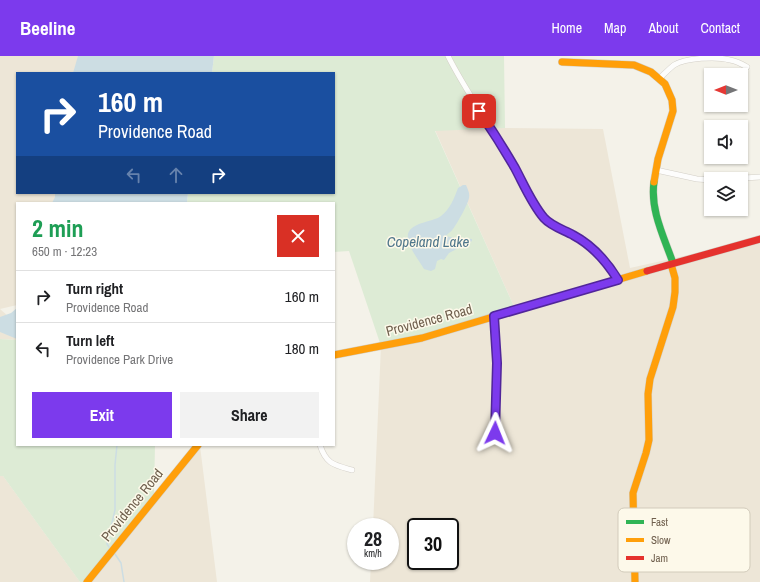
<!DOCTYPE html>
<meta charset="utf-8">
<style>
body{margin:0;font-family:"Archivo Narrow",sans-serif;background:#f2f2f2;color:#202124;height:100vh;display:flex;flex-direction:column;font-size:15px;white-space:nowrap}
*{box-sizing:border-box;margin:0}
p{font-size:13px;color:#757577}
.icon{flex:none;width:22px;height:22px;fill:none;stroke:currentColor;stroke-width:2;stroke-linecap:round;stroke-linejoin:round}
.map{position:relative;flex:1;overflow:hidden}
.side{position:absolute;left:16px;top:146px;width:319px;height:244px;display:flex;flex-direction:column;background:#fff;border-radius:0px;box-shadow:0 1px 3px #0004}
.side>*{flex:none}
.banner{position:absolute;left:16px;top:16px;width:319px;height:122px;border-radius:0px;box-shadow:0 1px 3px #0004;background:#1a4fa0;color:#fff;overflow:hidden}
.needle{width:26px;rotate:270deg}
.buttons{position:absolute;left:704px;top:12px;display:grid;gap:8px}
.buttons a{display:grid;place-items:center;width:44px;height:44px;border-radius:0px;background:#fff;box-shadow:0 1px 3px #0004;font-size:20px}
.speed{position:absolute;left:347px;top:462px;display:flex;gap:8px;font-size:20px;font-weight:700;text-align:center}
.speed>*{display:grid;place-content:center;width:52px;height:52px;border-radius:50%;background:#fff;box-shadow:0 1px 3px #0004;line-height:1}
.speed small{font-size:10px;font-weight:400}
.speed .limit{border:2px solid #111;border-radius:6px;background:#fff;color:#111}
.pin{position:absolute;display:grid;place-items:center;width:34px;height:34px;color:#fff;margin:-17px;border-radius:8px;box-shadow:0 2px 6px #0006}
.me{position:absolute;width:44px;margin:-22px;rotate:2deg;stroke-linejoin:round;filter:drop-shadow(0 0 3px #0008)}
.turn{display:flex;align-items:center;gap:14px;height:84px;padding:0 16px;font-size:18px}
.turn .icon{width:52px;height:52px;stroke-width:2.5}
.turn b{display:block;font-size:28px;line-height:34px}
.lanes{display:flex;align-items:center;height:38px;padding:0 16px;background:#0003;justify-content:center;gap:20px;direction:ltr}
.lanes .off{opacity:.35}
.round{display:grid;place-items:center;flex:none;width:42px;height:42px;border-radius:0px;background:#f2f2f2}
.overview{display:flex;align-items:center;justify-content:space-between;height:68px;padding:0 16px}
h1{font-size:24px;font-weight:800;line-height:30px;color:#1e9e55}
.button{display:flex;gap:8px;margin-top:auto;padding:8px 16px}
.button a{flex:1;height:46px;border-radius:0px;background:#7c3aed;color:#fff;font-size:16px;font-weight:800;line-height:46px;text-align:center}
.button a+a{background:#f2f2f2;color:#202124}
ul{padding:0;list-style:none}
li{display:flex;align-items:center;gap:12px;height:52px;padding:0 16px;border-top:1px solid #e0e0e0}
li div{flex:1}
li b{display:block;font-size:15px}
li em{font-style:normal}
header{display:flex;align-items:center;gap:24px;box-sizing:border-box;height:56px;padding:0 20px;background:#7c3aed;color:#fff}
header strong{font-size:19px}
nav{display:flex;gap:22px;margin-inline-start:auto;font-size:14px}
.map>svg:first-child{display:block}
.residential{fill:#ede6d7;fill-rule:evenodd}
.green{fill:#ddebd5}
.water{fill:#ccdde3}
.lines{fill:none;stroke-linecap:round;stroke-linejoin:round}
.stream{stroke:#ccdde3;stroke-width:1.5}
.street-casing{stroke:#d3cfc7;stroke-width:6}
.fast-casing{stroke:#d2cec5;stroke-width:8}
.slow-casing{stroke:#d2cec5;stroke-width:8}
.jam-casing{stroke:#d2cec5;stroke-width:8}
.street{stroke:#fdfdfc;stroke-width:5}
.fast{stroke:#30b455;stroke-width:7}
.slow{stroke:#ff9f0a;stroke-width:7}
.jam{stroke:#e5322d;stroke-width:7}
.route-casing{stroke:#51269a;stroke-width:10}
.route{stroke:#7c3aed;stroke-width:7}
.labels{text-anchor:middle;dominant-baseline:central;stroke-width:3;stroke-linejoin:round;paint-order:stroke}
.street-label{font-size:14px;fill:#6f5f4d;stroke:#fdf9ea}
.water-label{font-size:15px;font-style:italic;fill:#50778c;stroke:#fdf9ea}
.key{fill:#fdf9ea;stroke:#d2cbbb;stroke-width:1}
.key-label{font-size:11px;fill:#6f5f4d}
</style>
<header>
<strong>Beeline</strong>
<nav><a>Home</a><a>Map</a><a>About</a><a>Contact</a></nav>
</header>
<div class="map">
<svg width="760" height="526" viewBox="0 0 760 526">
<rect width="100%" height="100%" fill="#f4f2e9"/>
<!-- residential -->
<g class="residential">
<path d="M 0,0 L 80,0 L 78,17 L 17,17 L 17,137 L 64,137 L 63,147 L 17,147 L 17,249 L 0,253 Z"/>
<path d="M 505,72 L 603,73 L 630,212 L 760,183 L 760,526 L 370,526 L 371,505 L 390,505 L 390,471 L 373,471 L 381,290 L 516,255 L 435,74 ZM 416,471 L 450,471 L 450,505 L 416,505 Z"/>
<path d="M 0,253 L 17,268 L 17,284 L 0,283 Z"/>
<path d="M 200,390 L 217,526 L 88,526 Z"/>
<path d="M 0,420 L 3,420 L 80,526 L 0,526 Z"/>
</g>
<!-- green -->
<g class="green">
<path d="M 214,0 L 504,0 L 505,72 L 435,75 L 516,255 L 381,290 L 349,195 L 334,196 L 334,147 L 187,147 L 188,137 L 334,137 L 334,17 L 212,17 Z"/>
<path d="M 0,283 L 17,284 L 17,389 L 155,389 L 154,439 L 88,526 L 80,526 L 3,420 L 0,420 Z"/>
</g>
<!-- water -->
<g class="water">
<path d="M 78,0 L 214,0 L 212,17 L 73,17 Z"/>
<path d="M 463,129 L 466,129 C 468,134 470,137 469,142 C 468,148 457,168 453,173 C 451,176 448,177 446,180 L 454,182 L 472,183 L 472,185 L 449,197 L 444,204 L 441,203 L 437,205 L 435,213 L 431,215 L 424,213 C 419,204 410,194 408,183 C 405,166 432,167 441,160 C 450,153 454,143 458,132 Z"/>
<path d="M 55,137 L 188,137 L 187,147 L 52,147 L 55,141 Z"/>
<path d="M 17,252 L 17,283 L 0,276 L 0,261 L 11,257 Z"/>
</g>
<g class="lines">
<!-- stream -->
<g class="stream">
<path d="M 109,491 L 107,488 L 115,454 L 115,409 L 117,389"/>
<path d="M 115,498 L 121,507 L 124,526"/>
</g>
<!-- street casing -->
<g class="street-casing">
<g id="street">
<path d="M 448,0 C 465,34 487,64 506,97 C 518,118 528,145 544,163 C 552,171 564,174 573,179 C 592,190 607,206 618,224"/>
<path d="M 660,22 C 664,18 669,13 674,9 C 686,2 716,0 730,4 C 736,5 742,8 747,11"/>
<path d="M 656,114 L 697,123 L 711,124"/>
<path d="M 728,123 L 760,121"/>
<path d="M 489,386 L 494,382 L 495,377 L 497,307 L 494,260"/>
<path d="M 320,389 C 326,408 334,409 352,414"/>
</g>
</g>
<!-- fast casing -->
<g class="fast-casing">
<path id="fast" d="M 654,126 C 650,154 664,181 673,207"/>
</g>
<!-- slow casing -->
<g class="slow-casing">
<g id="slow">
<path d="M 562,6 L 634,9 L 651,16 L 665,28 L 672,44 L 673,55 L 658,103 L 654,126"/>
<path d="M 334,299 L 422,282 L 647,215"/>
<path d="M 87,526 L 198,389"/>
<path d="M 635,526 L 633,437 L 646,397 L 649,384 L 648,338 L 650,323 L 673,251 L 675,236 L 675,222 L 671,208"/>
</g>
</g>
<!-- jam casing -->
<g class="jam-casing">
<path id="jam" d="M 647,215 L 760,183"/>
</g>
<!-- street -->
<use href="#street" class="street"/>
<!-- fast -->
<use href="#fast" class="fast"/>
<!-- slow -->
<use href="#slow" class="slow"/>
<!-- jam -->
<use href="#jam" class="jam"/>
</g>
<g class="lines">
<!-- route casing -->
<g class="route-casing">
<path id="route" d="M 479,55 C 492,74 504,93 515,112 C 524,129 532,148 544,162 C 551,170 564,174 573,179 C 592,189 607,206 618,224 L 494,260 L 497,307 L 495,377"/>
</g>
<!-- route -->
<use href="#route" class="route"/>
</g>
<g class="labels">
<!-- street labels -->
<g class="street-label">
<text transform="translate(429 264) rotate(-15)">Providence Road</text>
<text transform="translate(132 449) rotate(-51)">Providence Road</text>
</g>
<!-- water labels -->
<g class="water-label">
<text x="428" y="185">Copeland Lake</text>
</g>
</g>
<!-- legend -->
<rect x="618" y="452" width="132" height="64" rx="6" class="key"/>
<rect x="626" y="464" width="18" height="4" fill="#30b455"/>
<rect x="626" y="482" width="18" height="4" fill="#ff9f0a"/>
<rect x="626" y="500" width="18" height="4" fill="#e5322d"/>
<g class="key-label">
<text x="651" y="470">Fast</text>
<text x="651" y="488">Slow</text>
<text x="651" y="506">Jam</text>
</g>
</svg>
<div class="buttons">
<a><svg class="needle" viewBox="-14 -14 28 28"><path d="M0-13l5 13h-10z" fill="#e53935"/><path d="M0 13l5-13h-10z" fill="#757577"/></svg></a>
<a><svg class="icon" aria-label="sound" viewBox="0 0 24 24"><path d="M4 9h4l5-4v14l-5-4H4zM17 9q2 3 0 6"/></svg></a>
<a><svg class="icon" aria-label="layers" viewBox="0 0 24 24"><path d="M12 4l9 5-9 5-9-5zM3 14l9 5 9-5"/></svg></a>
</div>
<div class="speed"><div>28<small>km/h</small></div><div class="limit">30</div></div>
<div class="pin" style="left:479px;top:55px;background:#d93025"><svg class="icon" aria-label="arrive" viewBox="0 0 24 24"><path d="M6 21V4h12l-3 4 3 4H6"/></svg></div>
<svg class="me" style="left:495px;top:377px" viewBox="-20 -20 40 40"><path d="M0-17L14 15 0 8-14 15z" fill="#7c3aed" stroke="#fff" stroke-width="4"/></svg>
<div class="banner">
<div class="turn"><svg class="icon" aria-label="right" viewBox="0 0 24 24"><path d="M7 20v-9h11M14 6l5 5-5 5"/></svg><div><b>160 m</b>Providence Road</div></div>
<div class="lanes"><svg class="icon off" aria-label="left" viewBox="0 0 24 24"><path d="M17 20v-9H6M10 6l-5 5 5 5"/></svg><svg class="icon off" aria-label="ahead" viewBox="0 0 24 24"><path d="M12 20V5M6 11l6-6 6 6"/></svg><svg class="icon" aria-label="right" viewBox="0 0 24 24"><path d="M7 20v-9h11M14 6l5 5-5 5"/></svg></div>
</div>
<section class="side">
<div class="overview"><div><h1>2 min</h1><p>650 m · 12:23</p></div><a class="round" style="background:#d93025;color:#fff"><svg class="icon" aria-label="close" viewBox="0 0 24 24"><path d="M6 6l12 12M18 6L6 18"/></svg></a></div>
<ul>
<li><svg class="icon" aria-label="right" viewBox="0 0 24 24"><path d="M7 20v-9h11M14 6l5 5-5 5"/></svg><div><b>Turn right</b><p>Providence Road</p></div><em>160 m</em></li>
<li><svg class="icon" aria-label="left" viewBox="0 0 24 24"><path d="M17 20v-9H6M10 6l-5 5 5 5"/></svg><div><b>Turn left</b><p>Providence Park Drive</p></div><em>180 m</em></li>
</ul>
<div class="button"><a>Exit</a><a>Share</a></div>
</section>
</div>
